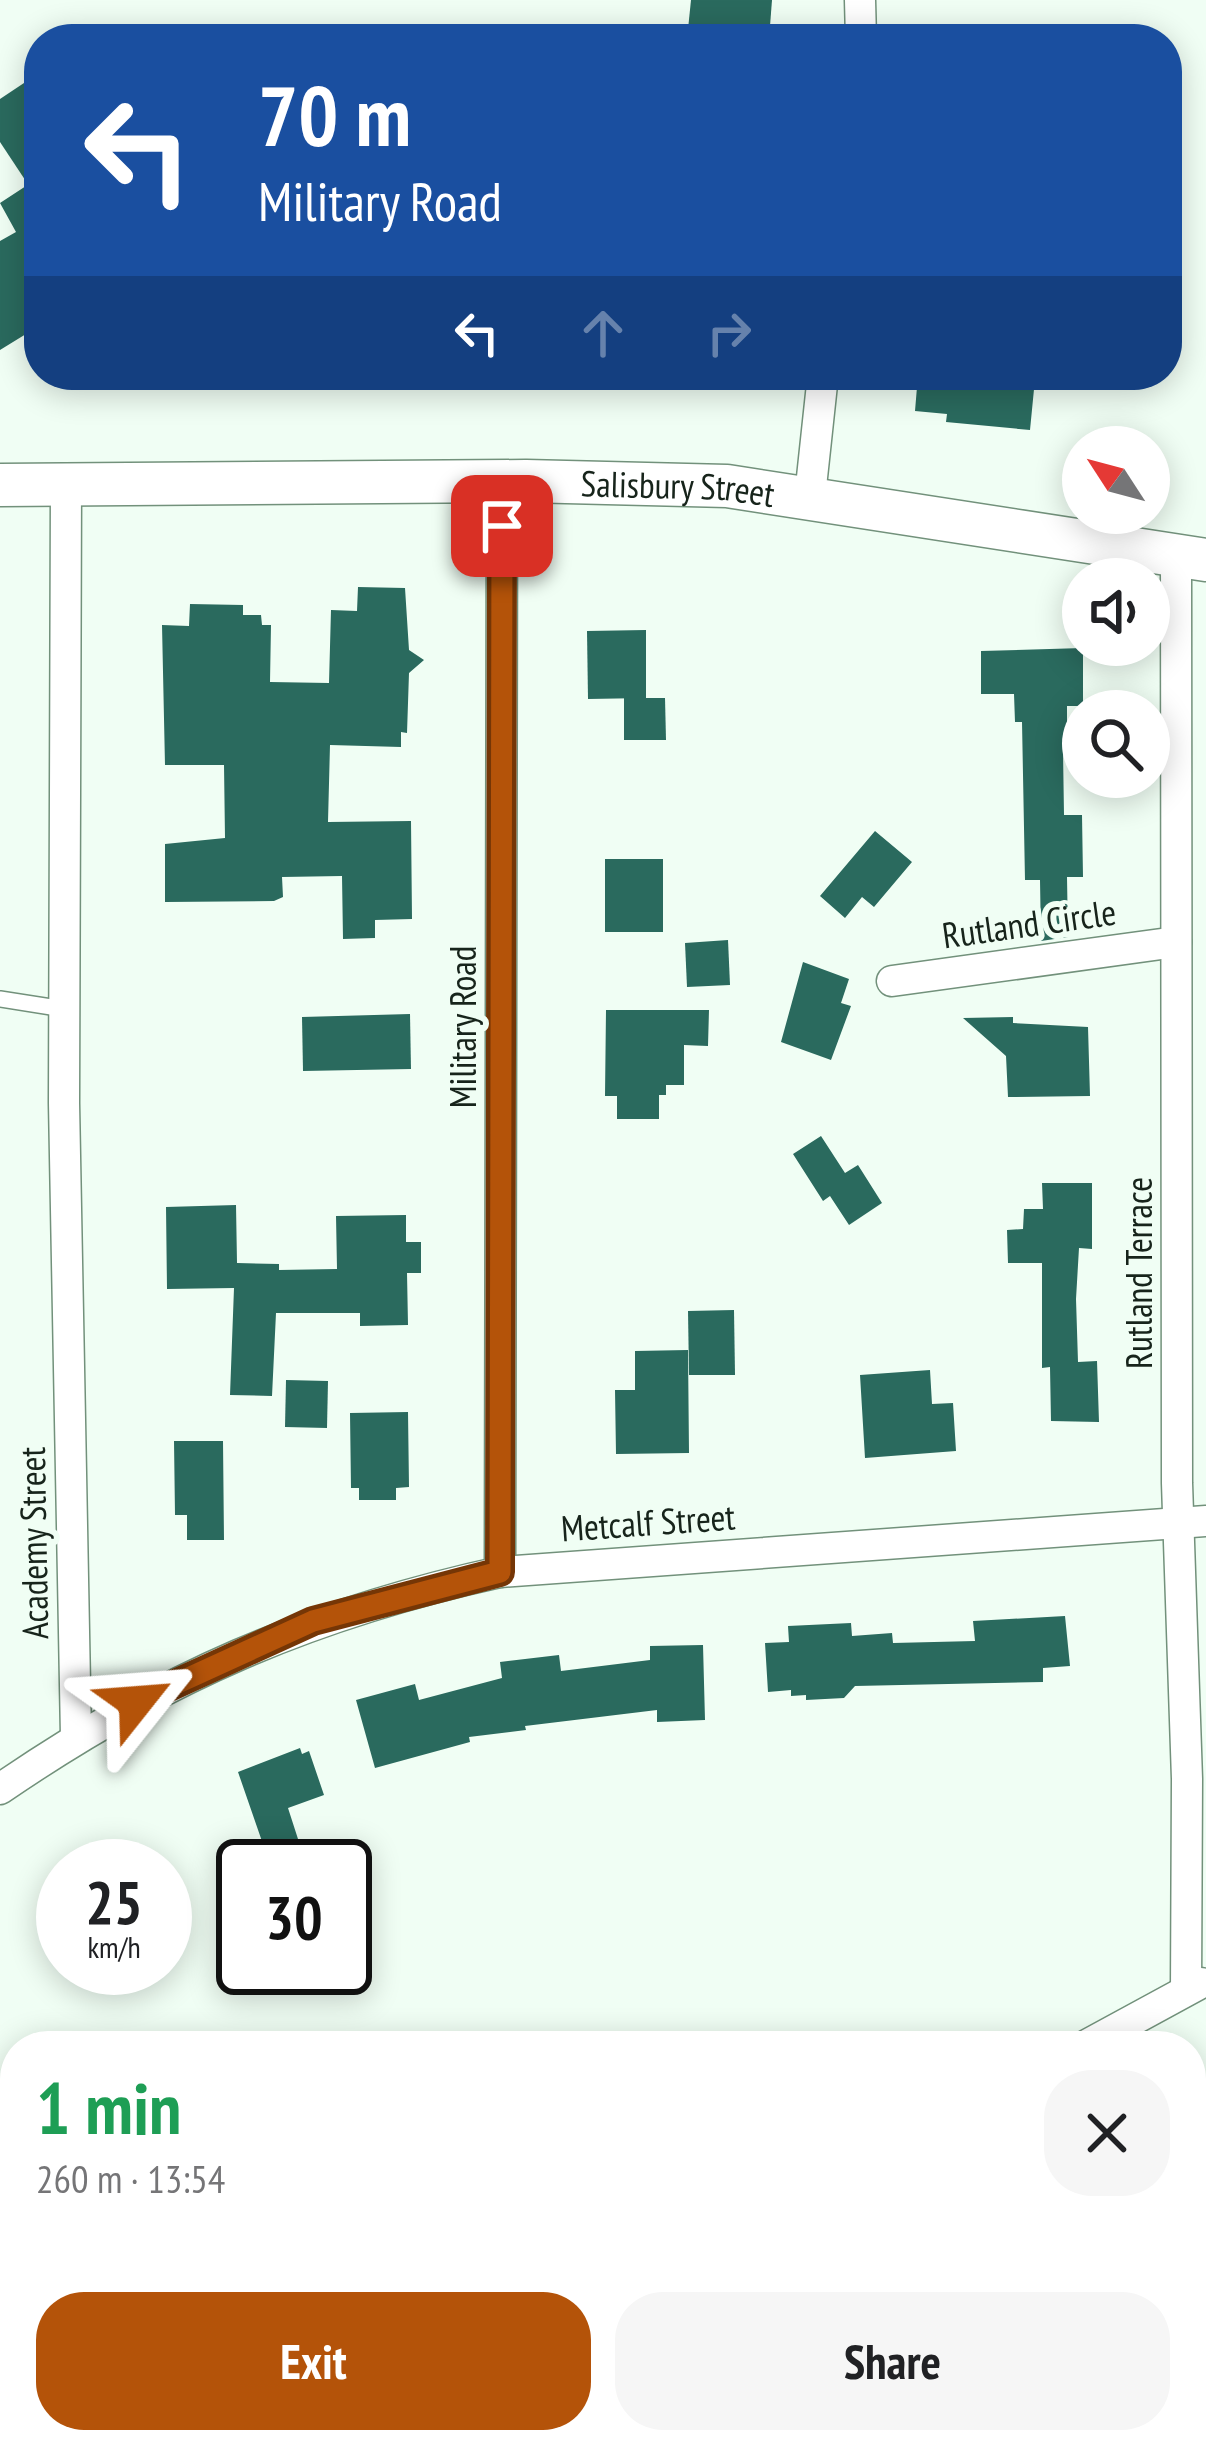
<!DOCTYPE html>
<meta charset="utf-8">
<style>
body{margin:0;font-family:"PT Sans Narrow",sans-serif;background:#f6f6f6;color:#202124;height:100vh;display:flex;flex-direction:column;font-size:45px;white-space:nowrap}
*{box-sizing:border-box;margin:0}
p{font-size:39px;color:#757577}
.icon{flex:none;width:66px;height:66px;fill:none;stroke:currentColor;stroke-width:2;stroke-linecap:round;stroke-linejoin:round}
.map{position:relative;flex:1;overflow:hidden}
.details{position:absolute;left:0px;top:2031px;width:1206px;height:423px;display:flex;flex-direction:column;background:#fff;border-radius:48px 48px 0 0;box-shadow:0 6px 30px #0003}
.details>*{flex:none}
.hud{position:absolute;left:24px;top:24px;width:1158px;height:366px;border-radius:48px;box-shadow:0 6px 30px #0003;background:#1a4fa0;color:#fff;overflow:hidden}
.needle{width:78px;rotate:306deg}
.controls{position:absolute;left:1062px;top:426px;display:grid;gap:24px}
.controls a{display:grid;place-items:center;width:108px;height:108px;border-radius:50%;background:#fff;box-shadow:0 6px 30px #0003;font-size:60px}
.speed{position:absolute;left:36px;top:1839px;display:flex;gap:24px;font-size:60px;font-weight:700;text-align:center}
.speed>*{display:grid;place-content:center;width:156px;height:156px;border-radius:50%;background:#fff;box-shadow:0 6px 30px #0003;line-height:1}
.speed small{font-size:30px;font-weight:400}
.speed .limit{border:6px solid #111;border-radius:18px;background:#fff;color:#111}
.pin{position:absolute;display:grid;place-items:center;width:102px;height:102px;color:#fff;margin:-51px;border-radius:24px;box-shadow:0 6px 18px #0006}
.me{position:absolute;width:132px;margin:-66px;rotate:62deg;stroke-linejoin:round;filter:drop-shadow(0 0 9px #0008)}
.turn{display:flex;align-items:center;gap:42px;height:252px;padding:0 36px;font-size:54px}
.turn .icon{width:156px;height:156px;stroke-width:2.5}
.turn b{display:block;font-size:84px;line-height:102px}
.lanes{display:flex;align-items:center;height:114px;padding:0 36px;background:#0003;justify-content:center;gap:60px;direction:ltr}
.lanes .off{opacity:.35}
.round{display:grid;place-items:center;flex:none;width:126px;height:126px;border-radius:48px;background:#f6f6f6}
.head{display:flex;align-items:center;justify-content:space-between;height:204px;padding:0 36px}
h1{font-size:72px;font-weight:700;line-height:90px;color:#1e9e55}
.button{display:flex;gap:24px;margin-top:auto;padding:24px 36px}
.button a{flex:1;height:138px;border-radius:48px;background:#b45309;color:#fff;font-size:48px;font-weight:700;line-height:138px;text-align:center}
.button a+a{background:#f6f6f6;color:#202124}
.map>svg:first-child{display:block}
.building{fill:#2a6a5e}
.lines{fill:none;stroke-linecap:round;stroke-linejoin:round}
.lane-casing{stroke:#72917b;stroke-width:18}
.street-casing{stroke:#72917b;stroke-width:33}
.secondary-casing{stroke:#72917b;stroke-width:45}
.lane{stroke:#fff;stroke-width:15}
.street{stroke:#fff;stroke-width:30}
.secondary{stroke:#fff;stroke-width:42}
.route-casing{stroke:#753606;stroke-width:30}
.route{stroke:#b45309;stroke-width:21}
.labels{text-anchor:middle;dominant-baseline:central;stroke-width:12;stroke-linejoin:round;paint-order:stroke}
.street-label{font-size:36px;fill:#17241b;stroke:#f0fef4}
</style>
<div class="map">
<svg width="1206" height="2452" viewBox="0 0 1206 2452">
<rect width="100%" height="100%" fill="#f0fef4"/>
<!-- building -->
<g class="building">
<path d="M 691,0 L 772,0 L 769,39 L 687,39 Z"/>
<path d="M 39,73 L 39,201 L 0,142 L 0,99 Z"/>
<path d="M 26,186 L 39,205 L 39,326 L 0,350 L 0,241 L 16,232 L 0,203 Z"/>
<path d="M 918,375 L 1035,379 L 1030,430 L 946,422 L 947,414 L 915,411 Z"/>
<path d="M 358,587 L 405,588 L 409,650 L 424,660 L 409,673 L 407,733 L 401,732 L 401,747 L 330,745 L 328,822 L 411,821 L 412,919 L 375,920 L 375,938 L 343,939 L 342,876 L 282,877 L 283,897 L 274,901 L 165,902 L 165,844 L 225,838 L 224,765 L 165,765 L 162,625 L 189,626 L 190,604 L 243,605 L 243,615 L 261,615 L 262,625 L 271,625 L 270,682 L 329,683 L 331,610 L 357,611 Z"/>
<path d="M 646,630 L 646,698 L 588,699 L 587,631 Z"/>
<path d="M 1083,648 L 1083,706 L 1067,706 L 1067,751 L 1063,751 L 1064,815 L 1082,815 L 1083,877 L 1067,877 L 1068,937 L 1041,941 L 1040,880 L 1025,880 L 1022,722 L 1015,722 L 1014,694 L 981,694 L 981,651 Z"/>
<path d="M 624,698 L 665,698 L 666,740 L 624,740 Z"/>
<path d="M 875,831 L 912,862 L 874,907 L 862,897 L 845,918 L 820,896 Z"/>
<rect x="605" y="859" width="58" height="73"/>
<path d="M 728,940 L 730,985 L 687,987 L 685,943 Z"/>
<path d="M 803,962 L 849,979 L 841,1003 L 851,1006 L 831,1060 L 781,1042 Z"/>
<path d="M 606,1010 L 709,1010 L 708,1046 L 684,1045 L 684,1085 L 666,1085 L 666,1095 L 659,1095 L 659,1119 L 617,1119 L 617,1096 L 605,1096 Z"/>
<path d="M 410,1014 L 411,1069 L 303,1071 L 302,1017 Z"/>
<path d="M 1013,1017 L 1013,1023 L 1088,1027 L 1090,1096 L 1008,1097 L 1006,1056 L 963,1018 Z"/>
<path d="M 821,1136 L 845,1173 L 858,1165 L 882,1203 L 849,1225 L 830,1196 L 823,1201 L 793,1154 Z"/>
<path d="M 1042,1183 L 1092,1183 L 1092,1249 L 1079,1248 L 1076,1299 L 1078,1362 L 1097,1361 L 1099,1422 L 1051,1421 L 1050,1367 L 1042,1368 L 1042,1263 L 1008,1263 L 1007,1230 L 1023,1229 L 1024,1209 L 1043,1209 Z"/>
<path d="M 236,1205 L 237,1263 L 279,1264 L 279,1270 L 337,1269 L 336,1216 L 406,1215 L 406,1242 L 421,1242 L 421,1273 L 407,1273 L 408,1325 L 360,1326 L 360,1313 L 276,1313 L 272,1396 L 230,1395 L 234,1288 L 167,1289 L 166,1207 Z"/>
<path d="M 734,1310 L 735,1375 L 689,1375 L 688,1311 Z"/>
<path d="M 688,1350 L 689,1453 L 616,1454 L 615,1390 L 635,1390 L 635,1351 Z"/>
<path d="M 930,1370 L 932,1404 L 953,1403 L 956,1451 L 865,1458 L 860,1375 Z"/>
<path d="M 286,1380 L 328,1381 L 327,1428 L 285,1427 Z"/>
<path d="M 408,1412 L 409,1487 L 396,1488 L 396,1500 L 359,1500 L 359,1488 L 351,1488 L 350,1413 Z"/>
<path d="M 174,1441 L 223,1441 L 224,1540 L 187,1540 L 187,1515 L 175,1515 Z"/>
<path d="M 1065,1616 L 1070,1666 L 1043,1668 L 1043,1682 L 855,1686 L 844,1698 L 806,1700 L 806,1695 L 791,1696 L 791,1690 L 768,1692 L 765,1643 L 789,1642 L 788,1626 L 851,1623 L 852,1636 L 892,1633 L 893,1643 L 975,1641 L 973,1621 Z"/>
<path d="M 703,1645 L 705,1720 L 657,1722 L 657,1710 L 525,1726 L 526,1730 L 469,1737 L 470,1742 L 375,1768 L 356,1700 L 415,1684 L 419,1700 L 502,1678 L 500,1662 L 559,1655 L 561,1671 L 650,1660 L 650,1646 Z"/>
<path d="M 300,1748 L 302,1754 L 309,1751 L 324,1795 L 288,1808 L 298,1839 L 265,1850 L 238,1772 Z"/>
</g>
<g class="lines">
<!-- lane casing -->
<g class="lane-casing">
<path id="lane" d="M 0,999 L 64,1009"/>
</g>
<!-- street casing -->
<g class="street-casing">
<g id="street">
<path d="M 860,0 L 861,39"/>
<path d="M 66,484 L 64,1103 L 76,1737"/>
<path d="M 810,496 L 823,375"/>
<path d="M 1176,555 L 1177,1483 L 1187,1779 L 1186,1990"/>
<path d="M 892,981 L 1176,942"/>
<path d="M 500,1572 L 502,482"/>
<path d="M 0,1789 C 160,1679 309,1614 500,1572 L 1206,1521"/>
<path d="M 1085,2046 L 1201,1983"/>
<path d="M 1191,2264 L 1206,2272"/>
<path d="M 370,2452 L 379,2439"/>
</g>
</g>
<!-- secondary casing -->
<g class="secondary-casing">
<g id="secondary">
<path id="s1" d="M 0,485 L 526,481 L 727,486 L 1206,560"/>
</g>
</g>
<!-- lane -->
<use href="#lane" class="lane"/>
<!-- street -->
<use href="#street" class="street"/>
<!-- secondary -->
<use href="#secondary" class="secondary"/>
</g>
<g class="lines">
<!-- route casing -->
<g class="route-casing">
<path id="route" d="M 136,1702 L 313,1621 L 500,1572 L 502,526"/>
</g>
<!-- route -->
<use href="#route" class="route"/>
</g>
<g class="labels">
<!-- street labels -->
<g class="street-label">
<text stroke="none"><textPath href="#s1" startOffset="678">Salisbury Street</textPath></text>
<text transform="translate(1029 923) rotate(-8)">Rutland Circle</text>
<text transform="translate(462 1027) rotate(-90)">Military Road</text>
<text transform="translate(1138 1273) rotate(-90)">Rutland Terrace</text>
<text transform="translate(648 1522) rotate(-4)">Metcalf Street</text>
<text transform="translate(33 1543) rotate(-91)">Academy Street</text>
</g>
</g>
</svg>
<div class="controls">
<a><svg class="needle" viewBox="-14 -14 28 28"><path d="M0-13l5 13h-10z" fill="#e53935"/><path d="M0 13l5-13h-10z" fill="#757577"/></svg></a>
<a><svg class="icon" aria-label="sound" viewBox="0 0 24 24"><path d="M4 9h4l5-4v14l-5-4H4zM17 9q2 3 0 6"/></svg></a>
<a><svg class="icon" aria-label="search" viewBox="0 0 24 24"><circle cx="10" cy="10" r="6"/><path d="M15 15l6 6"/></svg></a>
</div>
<div class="speed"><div>25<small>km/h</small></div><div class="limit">30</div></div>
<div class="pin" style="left:502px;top:526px;background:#d93025"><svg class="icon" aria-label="arrive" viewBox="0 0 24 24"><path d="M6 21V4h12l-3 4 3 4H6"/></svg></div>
<svg class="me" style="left:136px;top:1702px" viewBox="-20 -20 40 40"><path d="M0-17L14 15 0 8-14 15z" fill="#b45309" stroke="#fff" stroke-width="4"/></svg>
<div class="hud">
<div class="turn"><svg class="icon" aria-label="left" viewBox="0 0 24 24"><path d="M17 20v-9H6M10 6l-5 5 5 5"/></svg><div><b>70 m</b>Military Road</div></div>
<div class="lanes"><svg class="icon" aria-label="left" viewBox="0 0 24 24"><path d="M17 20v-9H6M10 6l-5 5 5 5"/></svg><svg class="icon off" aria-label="ahead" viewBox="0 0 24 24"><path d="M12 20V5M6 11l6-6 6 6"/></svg><svg class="icon off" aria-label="right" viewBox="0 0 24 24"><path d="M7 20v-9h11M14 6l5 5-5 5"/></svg></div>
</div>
<section class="details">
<div class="head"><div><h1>1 min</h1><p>260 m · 13:54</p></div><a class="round"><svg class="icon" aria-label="close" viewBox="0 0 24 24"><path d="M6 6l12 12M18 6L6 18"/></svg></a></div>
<div class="button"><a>Exit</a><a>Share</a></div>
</section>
</div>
